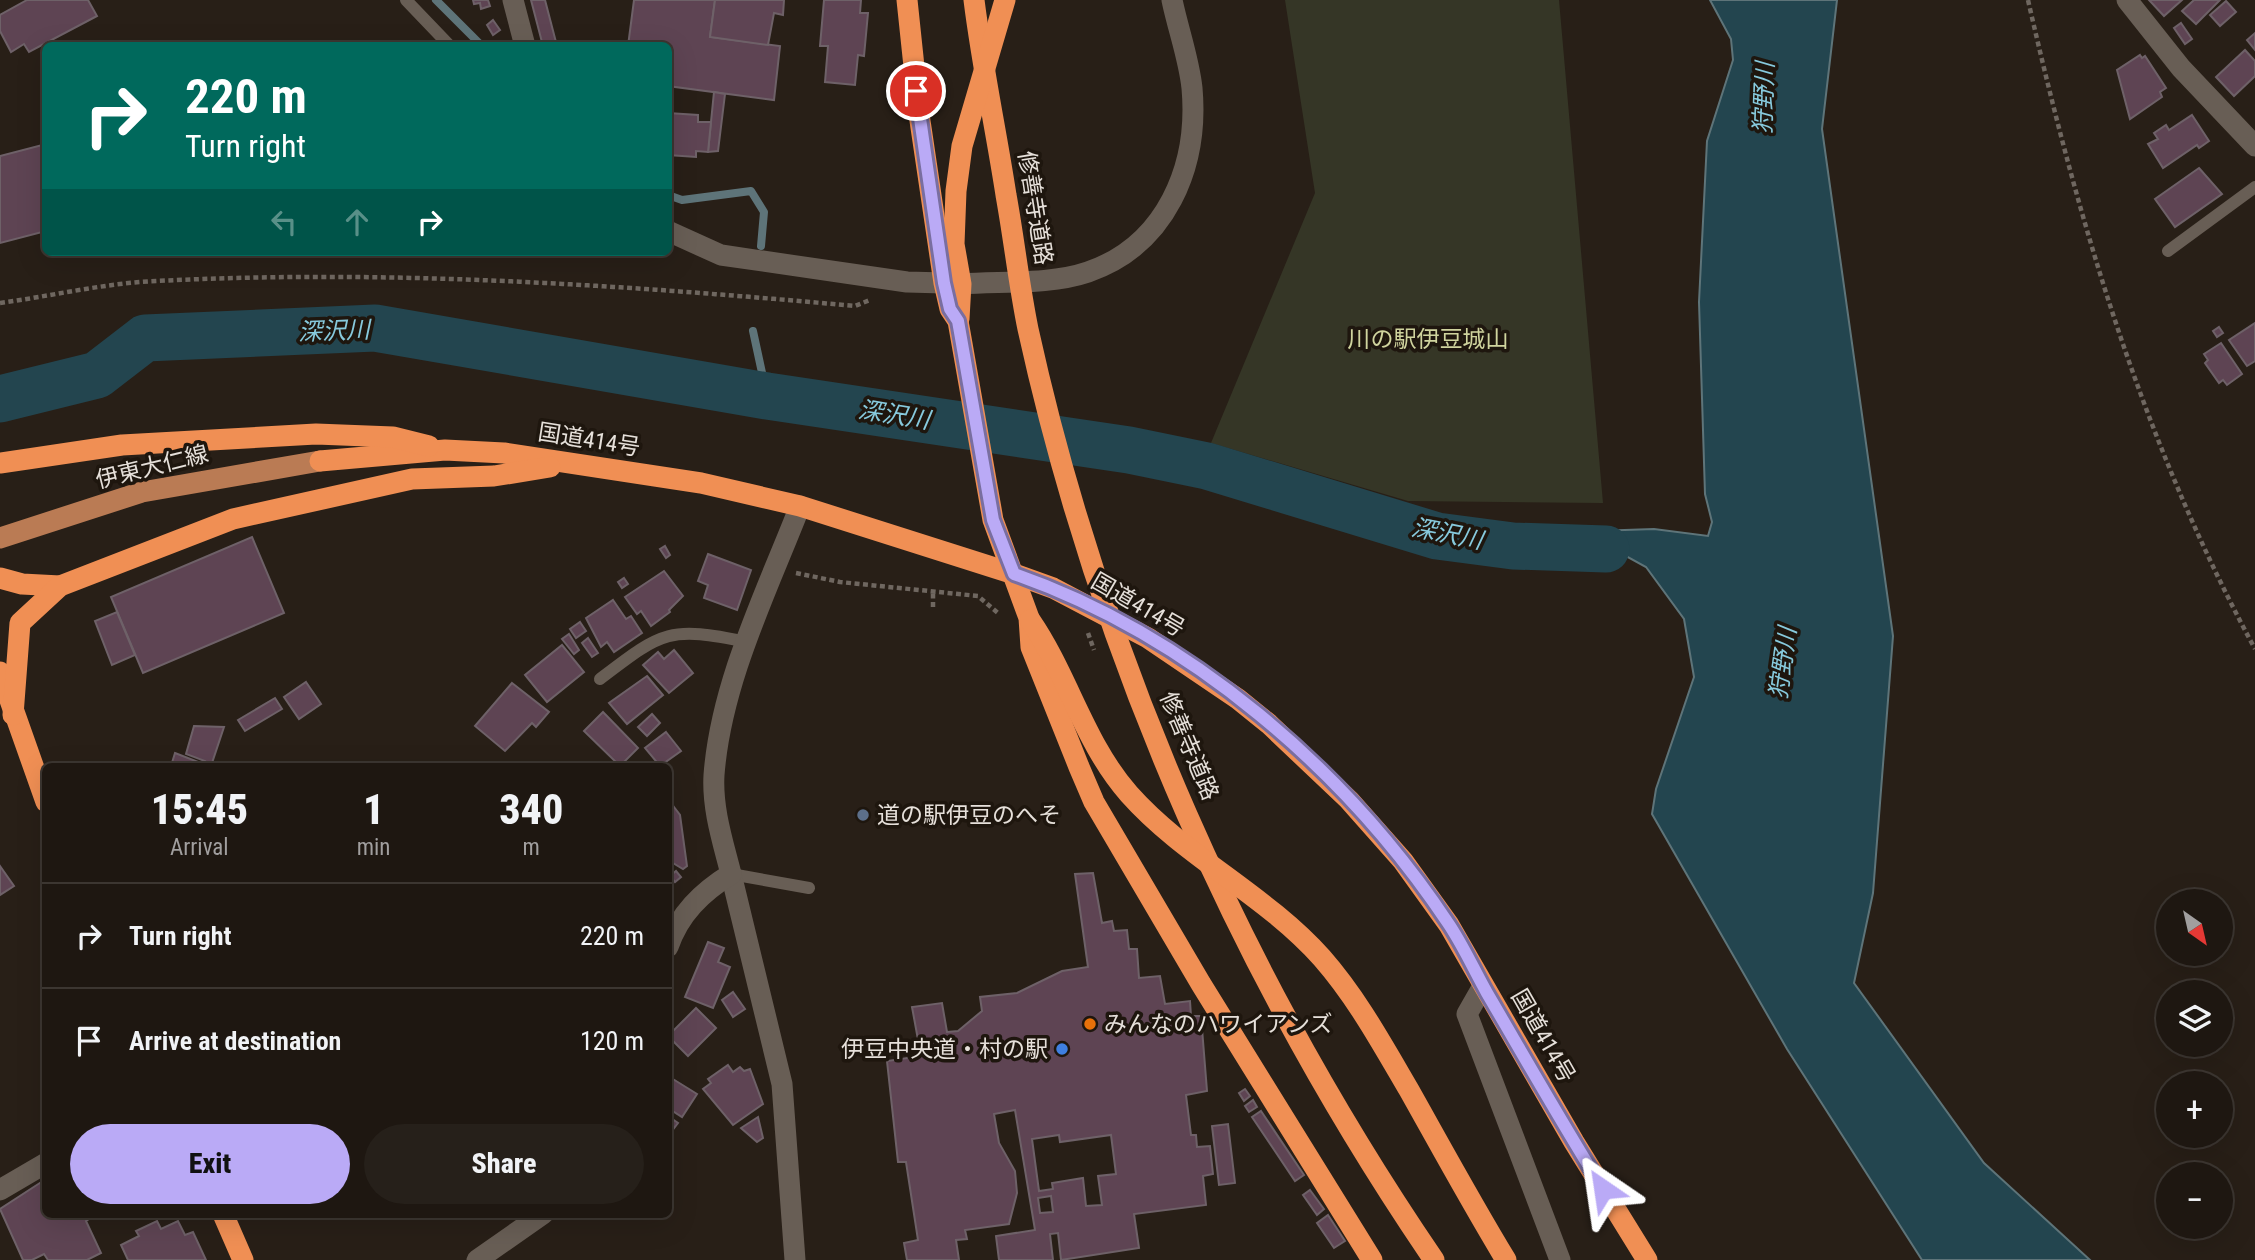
<!DOCTYPE html>
<meta charset="utf-8">
<style>
body{margin:0;font-family:"Roboto Condensed","Noto Sans JP",sans-serif;background:#26201a;color:#f1f3f6;height:100vh;display:flex;flex-direction:column;font-size:26px;white-space:nowrap}
*{box-sizing:border-box;margin:0}
p{font-size:23px;color:#a19f9f}
.icon{flex:none;width:38px;height:38px;fill:none;stroke:currentColor;stroke-width:2;stroke-linecap:round;stroke-linejoin:round}
.map{position:relative;flex:1;overflow:hidden}
.drawer{position:absolute;left:42px;top:763px;width:630px;height:455px;display:flex;flex-direction:column;background:#1e1711;border-radius:10px;box-shadow:0 7px 28px #0002,0 0 0 2px #3c3631}
.drawer>*{flex:none}
.guide{position:absolute;left:42px;top:42px;width:630px;height:214px;border-radius:10px;box-shadow:0 7px 28px #0002,0 0 0 2px #3c3631;background:#00695c;color:#fff;overflow:hidden}
.needle{width:46px;rotate:146deg}
.controls{position:absolute;left:2156px;top:889px;display:grid;gap:14px}
.controls a{display:grid;place-items:center;width:77px;height:77px;border-radius:50%;background:#1e1711;box-shadow:0 7px 28px #0002,0 0 0 2px #3c3631;font-size:35px}
.pin{position:absolute;display:grid;place-items:center;width:60px;height:60px;color:#fff;margin:-30px;border:4px solid #fff;border-radius:50%;box-shadow:0 2px 7px #0007}
.me{position:absolute;width:77px;margin:-38px;rotate:328deg;stroke-linejoin:round;filter:drop-shadow(0 0 5px #0008)}
.turn{display:flex;align-items:center;gap:24px;height:147px;padding:0 28px;font-size:32px}
.turn .icon{width:91px;height:91px;stroke-width:2.5}
.turn b{display:block;font-size:49px;line-height:60px}
.lanes{display:flex;align-items:center;height:66px;padding:0 28px;background:#0003;justify-content:center;gap:35px;direction:ltr}
.lanes .off{opacity:.35}
.eta{display:flex;justify-content:space-evenly;align-items:center;height:119px;text-align:center}
.eta b{font-size:42px;font-weight:800;line-height:49px}
.cta{display:flex;gap:14px;margin-top:auto;padding:14px 28px}
.cta a{flex:1;height:80px;border-radius:42px;background:#baaaf6;color:#111;font-size:28px;font-weight:800;line-height:80px;text-align:center}
.cta a+a{background:#26201a;color:#f1f3f6}
ul{padding:0;list-style:none}
li{display:flex;align-items:center;gap:21px;height:105px;padding:0 28px;border-top:2px solid #3c3631}
li div{flex:1}
li b{display:block;font-size:26px}
li em{font-style:normal}
.map>svg:first-child{display:block}
.green{fill:#353626}
.water{fill:#23454f;stroke:#5e7479;stroke-width:2}
.lines{fill:none;stroke-linecap:round;stroke-linejoin:round}
.stream{stroke:#5e7479;stroke-width:8}
.river{stroke:#23454f;stroke-width:47}
.building{fill:#5e4453;stroke:#6e6168;stroke-width:2;fill-rule:evenodd}
.path{stroke:#6f6760;stroke-width:4.5;stroke-dasharray:5 3.5;stroke-linecap:butt}
.lane{stroke:#685e55;stroke-width:12}
.street{stroke:#685e55;stroke-width:21}
.secondary{stroke:#685e55;stroke-width:21}
.primary{stroke:#ba7b54;stroke-width:21}
.highway{stroke:#f08f54;stroke-width:21}
.route-casing{stroke:#796ea0;stroke-width:18}
.route{stroke:#baaaf6;stroke-width:12}
.service-dot{fill:#5c6f8a;stroke:#1e160e;stroke-width:2.5}
.food-dot{fill:#e8710a;stroke:#1e160e;stroke-width:2.5}
.shop-dot{fill:#3f7fe0;stroke:#1e160e;stroke-width:2.5}
.labels{text-anchor:middle;dominant-baseline:central;stroke-width:7;stroke-linejoin:round;paint-order:stroke}
.street-label{font-size:23px;fill:#e6e0da;stroke:#1e160e}
.park-label{font-size:23px;fill:#d0d49e;stroke:#1e160e}
.poi-label{font-size:23px;fill:#e6e0da;stroke:#1e160e;text-anchor:start}
.water-label{font-size:24px;font-style:italic;fill:#87cadd;stroke:#1e160e}
</style>
<div class="map">
<svg width="2255" height="1260" viewBox="0 0 2255 1260">
<rect width="100%" height="100%" fill="#281f17"/>
<!-- green -->
<path class="green" d="M 1285,0 L 1559,0 L 1603,503 L 1408,501 L 1211,443 L 1315,193 Z"/>
<!-- water -->
<path class="water" d="M 1710,0 L 1837,0 L 1822,129 L 1893,636 L 1873,893 L 1854,983 L 1984,1163 L 2090,1260 L 1922,1260 L 1787,1049 L 1652,814 L 1656,789 L 1694,677 L 1684,619 L 1646,567 L 1626,556 L 1546,559 L 1536,533 L 1654,529 L 1708,536 L 1712,522 L 1705,494 L 1699,302 L 1707,141 L 1733,60 L 1731,39 Z"/>
<g class="lines">
<!-- stream -->
<g class="stream">
<path d="M 436,0 L 482,46"/>
<path d="M 668,195 L 682,200 L 751,191 L 764,212 L 761,246"/>
<path d="M 753,331 L 767,396"/>
</g>
<!-- river -->
<path class="river" d="M 0,399 L 97,375 L 145,338 L 375,328 L 767,396 L 1129,450 L 1207,466 L 1437,536 L 1513,546 L 1606,549"/>
</g>
<!-- building -->
<g class="building">
<path d="M 27,0 L 88,0 L 97,16 L 29,52 L 24,44 L 11,52 L 0,31 L 0,15 Z"/>
<path d="M 473,0 L 488,0 L 490,6 L 481,9 L 480,3 L 474,4 Z"/>
<path d="M 531,0 L 545,0 L 557,46 L 543,46 Z"/>
<path d="M 634,0 L 715,0 L 710,37 L 780,46 L 774,100 L 668,86 L 668,46 L 628,46 Z"/>
<path d="M 715,0 L 784,0 L 783,15 L 774,13 L 768,45 L 710,37 Z"/>
<path d="M 824,0 L 861,0 L 860,13 L 868,13 L 864,56 L 858,55 L 855,85 L 825,82 L 828,46 L 820,46 Z"/>
<path d="M 2149,0 L 2182,0 L 2164,16 Z"/>
<path d="M 2194,0 L 2220,0 L 2196,24 L 2182,11 Z"/>
<path d="M 2226,1 L 2236,12 L 2220,26 L 2210,15 Z"/>
<path d="M 493,20 L 500,30 L 493,35 L 487,25 Z"/>
<path d="M 2181,23 L 2192,39 L 2185,44 L 2174,28 Z"/>
<path d="M 2255,33 L 2255,50 L 2247,40 Z"/>
<path d="M 2245,50 L 2255,61 L 2255,76 L 2234,96 L 2216,77 Z"/>
<path d="M 2140,55 L 2142,58 L 2145,56 L 2166,88 L 2160,92 L 2162,97 L 2130,119 L 2117,70 Z"/>
<path d="M 714,92 L 725,94 L 718,151 L 708,152 Z"/>
<path d="M 668,113 L 698,115 L 698,122 L 711,122 L 708,152 L 696,151 L 696,157 L 668,155 Z"/>
<path d="M 2192,115 L 2209,141 L 2199,148 L 2197,145 L 2163,168 L 2148,144 L 2158,139 L 2154,133 L 2166,125 L 2169,130 Z"/>
<path d="M 46,144 L 46,231 L 0,243 L 0,156 Z"/>
<path d="M 2199,168 L 2222,194 L 2175,227 L 2155,199 Z"/>
<path d="M 2255,323 L 2255,361 L 2247,366 L 2229,340 Z"/>
<path d="M 2219,327 L 2223,333 L 2217,337 L 2213,331 Z"/>
<path d="M 2221,343 L 2242,374 L 2227,385 L 2223,380 L 2219,383 L 2205,363 L 2208,360 L 2204,354 Z"/>
<path d="M 252,537 L 284,613 L 143,673 L 111,597 Z"/>
<path d="M 665,546 L 670,555 L 666,558 L 660,549 Z"/>
<path d="M 708,554 L 751,570 L 737,610 L 704,598 L 708,585 L 698,581 Z"/>
<path d="M 664,571 L 683,596 L 669,610 L 670,612 L 651,626 L 641,611 L 637,614 L 625,597 Z"/>
<path d="M 624,578 L 628,584 L 622,588 L 618,582 Z"/>
<path d="M 613,600 L 626,619 L 631,616 L 642,633 L 614,652 L 607,642 L 601,647 L 586,618 Z"/>
<path d="M 117,612 L 135,655 L 112,665 L 95,621 Z"/>
<path d="M 580,622 L 586,631 L 576,638 L 570,629 Z"/>
<path d="M 569,634 L 579,650 L 574,654 L 562,639 Z"/>
<path d="M 588,638 L 598,653 L 592,657 L 582,643 Z"/>
<path d="M 562,645 L 584,672 L 547,702 L 525,675 Z"/>
<path d="M 674,650 L 693,673 L 669,693 L 643,665 L 658,652 L 664,659 Z"/>
<path d="M 647,676 L 663,695 L 627,724 L 609,703 Z"/>
<path d="M 306,682 L 321,704 L 299,719 L 284,697 Z"/>
<path d="M 512,683 L 549,712 L 536,727 L 532,723 L 505,751 L 475,726 Z"/>
<path d="M 275,698 L 282,709 L 245,731 L 238,720 Z"/>
<path d="M 603,712 L 638,748 L 620,766 L 584,731 Z"/>
<path d="M 652,714 L 660,723 L 647,736 L 638,727 Z"/>
<path d="M 194,726 L 224,727 L 211,766 L 203,766 L 205,761 L 186,754 Z"/>
<path d="M 666,732 L 681,751 L 660,766 L 645,748 Z"/>
<path d="M 175,753 L 201,763 L 200,766 L 171,766 Z"/>
<path d="M 674,807 L 680,815 L 687,866 L 683,869 L 668,860 L 668,816 Z"/>
<path d="M 0,866 L 14,886 L 0,895 Z"/>
<path d="M 676,871 L 681,877 L 675,882 L 670,876 Z"/>
<path d="M 1093,873 L 1102,923 L 1112,921 L 1114,931 L 1127,930 L 1129,949 L 1137,949 L 1139,978 L 1160,976 L 1165,1004 L 1190,1001 L 1191,1016 L 1201,1016 L 1207,1091 L 1186,1095 L 1191,1135 L 1196,1135 L 1197,1147 L 1210,1146 L 1213,1174 L 1203,1176 L 1206,1205 L 1134,1214 L 1139,1248 L 1061,1260 L 1058,1233 L 1050,1234 L 1053,1260 L 999,1260 L 996,1236 L 1035,1230 L 1015,1110 L 994,1114 L 999,1143 L 1015,1171 L 1017,1193 L 1009,1224 L 965,1230 L 967,1239 L 956,1240 L 959,1260 L 907,1260 L 904,1243 L 918,1240 L 906,1162 L 898,1162 L 887,1061 L 921,1056 L 912,1007 L 942,1003 L 947,1032 L 958,1031 L 982,1011 L 980,997 L 1017,993 L 1062,971 L 1088,967 L 1075,874 ZM 1059,1135 L 1060,1142 L 1111,1135 L 1116,1174 L 1098,1176 L 1102,1205 L 1086,1206 L 1083,1178 L 1052,1183 L 1053,1189 L 1039,1191 L 1032,1139 ZM 1051,1196 L 1053,1212 L 1040,1213 L 1038,1198 Z"/>
<path d="M 708,942 L 724,948 L 718,962 L 730,967 L 713,1008 L 685,997 Z"/>
<path d="M 733,992 L 745,1009 L 733,1017 L 722,1000 Z"/>
<path d="M 696,1008 L 716,1028 L 688,1056 L 668,1036 Z"/>
<path d="M 728,1065 L 733,1072 L 740,1067 L 744,1071 L 750,1069 L 763,1104 L 733,1125 L 703,1089 L 711,1083 L 708,1079 Z"/>
<path d="M 668,1076 L 697,1094 L 682,1117 L 668,1108 Z"/>
<path d="M 1245,1089 L 1250,1096 L 1244,1101 L 1239,1093 Z"/>
<path d="M 1253,1100 L 1257,1107 L 1249,1112 L 1245,1106 Z"/>
<path d="M 1261,1111 L 1304,1175 L 1295,1181 L 1252,1117 Z"/>
<path d="M 668,1116 L 678,1123 L 668,1136 Z"/>
<path d="M 758,1117 L 763,1138 L 757,1142 L 741,1128 Z"/>
<path d="M 1228,1124 L 1235,1183 L 1219,1185 L 1212,1126 Z"/>
<path d="M 46,1179 L 46,1214 L 97,1214 L 86,1221 L 101,1253 L 87,1260 L 48,1260 L 44,1254 L 32,1260 L 23,1260 L 0,1209 Z"/>
<path d="M 1310,1190 L 1324,1209 L 1317,1215 L 1303,1195 Z"/>
<path d="M 1328,1215 L 1345,1241 L 1334,1248 L 1317,1223 Z"/>
<path d="M 157,1221 L 161,1229 L 178,1221 L 185,1235 L 193,1232 L 206,1260 L 128,1260 L 121,1245 L 139,1236 L 136,1231 Z"/>
</g>
<g class="lines">
<!-- path -->
<g class="path">
<path d="M 2028,0 C 2080,228 2143,442 2255,649"/>
<path d="M 0,303 C 52,296 105,283 157,281 C 391,269 623,285 855,306 L 870,300"/>
<path d="M 796,573 L 840,582 L 978,596 L 998,613"/>
<path d="M 933,607 L 933,591"/>
<path d="M 1088,633 L 1094,650"/>
</g>
<!-- lane -->
<g class="lane">
<path d="M 406,0 L 450,46"/>
<path d="M 2168,251 L 2255,187"/>
<path d="M 600,679 C 663,631 668,626 747,642"/>
<path d="M 731,874 L 809,888"/>
</g>
<!-- street -->
<g class="street">
<path d="M 513,0 L 525,46"/>
<path d="M 668,231 L 721,255 L 907,282 L 944,283"/>
<path d="M 961,284 C 1001,281 1050,285 1088,272 C 1166,245 1199,167 1192,88 C 1189,59 1178,29 1172,0"/>
<path d="M 731,874 L 782,1084 L 795,1260"/>
<path d="M 1483,986 L 1467,1014 L 1560,1260"/>
<path d="M 0,1190 L 46,1163"/>
</g>
<!-- secondary -->
<g class="secondary">
<path d="M 2127,0 L 2181,68 L 2255,146"/>
<path d="M 668,947 C 679,914 702,892 731,874 C 723,842 712,809 714,775 C 721,682 767,591 800,506"/>
<path d="M 477,1260 L 543,1214"/>
</g>
<!-- primary -->
<path class="primary" d="M 0,538 L 142,492 L 320,461"/>
<!-- highway -->
<g class="highway">
<path d="M 907,0 L 919,114 L 944,283 L 950,309 L 958,321 L 993,520 L 1029,618 L 1031,647 L 1079,767 L 1094,802 L 1201,984 L 1372,1260"/>
<path d="M 974,0 C 982,65 996,130 1006,195 C 1014,239 1019,285 1028,329 C 1101,661 1243,980 1434,1260"/>
<path d="M 959,319 L 961,284 L 954,244 L 956,191 L 962,146 L 1005,0"/>
<path d="M 320,461 L 445,450 L 504,453 L 701,483 L 800,506 L 1014,574 L 1053,588 L 1148,638 L 1238,699 L 1269,724 L 1349,800 L 1403,861 L 1449,925 L 1574,1142 L 1647,1260"/>
<path d="M 0,463 L 122,445 L 316,434 L 393,437 L 429,446"/>
<path d="M 0,578 L 22,584 L 60,586"/>
<path d="M 1030,620 C 1068,675 1084,743 1129,794 C 1185,857 1266,895 1322,958 C 1357,998 1382,1044 1409,1090 C 1441,1147 1472,1204 1506,1260"/>
<path d="M 0,672 L 46,802"/>
<path d="M 13,715 L 20,623 L 60,586 L 233,519 L 412,479 L 494,476 L 550,467"/>
<path d="M 223,1214 L 243,1260"/>
</g>
</g>
<g class="lines">
<!-- route casing -->
<g class="route-casing">
<path id="route" d="M 916,91 L 944,283 L 950,309 L 958,321 L 993,520 L 1014,574 C 1189,635 1346,770 1448,923 C 1463,945 1474,970 1487,993 C 1525,1058 1563,1125 1603,1189"/>
</g>
<!-- route -->
<use href="#route" class="route"/>
</g>
<!-- markers -->
<circle class="service-dot" cx="863" cy="815" r="7"/>
<circle class="food-dot" cx="1090" cy="1024" r="7"/>
<circle class="shop-dot" cx="1062" cy="1049" r="7"/>
<g class="labels">
<!-- street labels -->
<g class="street-label">
<text transform="translate(1035 208) rotate(81)">修善寺道路</text>
<text transform="translate(589 440) rotate(9)">国道414号</text>
<text transform="translate(152 467) rotate(-14)">伊東大仁線</text>
<text transform="translate(1138 605) rotate(30)">国道414号</text>
<text transform="translate(1189 746) rotate(67)">修善寺道路</text>
<text transform="translate(1543 1036) rotate(60)">国道414号</text>
</g>
<!-- park labels -->
<g class="park-label">
<text x="1428" y="339">川の駅伊豆城山</text>
</g>
<!-- poi labels -->
<g class="poi-label">
<text x="877" y="815">道の駅伊豆のへそ</text>
<text x="1104" y="1024">みんなのハワイアンズ</text>
<text x="1048" y="1049" text-anchor="end">伊豆中央道・村の駅</text>
</g>
<!-- water labels -->
<g class="water-label">
<text transform="translate(1764 98) rotate(-88)">狩野川</text>
<text transform="translate(334 331) rotate(-2)">深沢川</text>
<text transform="translate(894 415) rotate(9)">深沢川</text>
<text transform="translate(1447 534) rotate(11)">深沢川</text>
<text transform="translate(1783 663) rotate(-82)">狩野川</text>
</g>
</g>
</svg>
<div class="controls">
<a><svg class="needle" viewBox="-14 -14 28 28"><path d="M0-13l5 13h-10z" fill="#e53935"/><path d="M0 13l5-13h-10z" fill="#a19f9f"/></svg></a>
<a><svg class="icon" aria-label="layers" viewBox="0 0 24 24"><path d="M12 4l9 5-9 5-9-5zM3 14l9 5 9-5"/></svg></a>
<a>+</a>
<a>−</a>
</div>
<div class="pin" style="left:916px;top:91px;background:#d93025"><svg class="icon" aria-label="arrive" viewBox="0 0 24 24"><path d="M6 21V4h12l-3 4 3 4H6"/></svg></div>
<svg class="me" style="left:1603px;top:1189px" viewBox="-20 -20 40 40"><path d="M0-17L14 15 0 8-14 15z" fill="#baaaf6" stroke="#fff" stroke-width="4"/></svg>
<div class="guide">
<div class="turn"><svg class="icon" aria-label="right" viewBox="0 0 24 24"><path d="M7 20v-9h11M14 6l5 5-5 5"/></svg><div><b>220 m</b>Turn right</div></div>
<div class="lanes"><svg class="icon off" aria-label="left" viewBox="0 0 24 24"><path d="M17 20v-9H6M10 6l-5 5 5 5"/></svg><svg class="icon off" aria-label="ahead" viewBox="0 0 24 24"><path d="M12 20V5M6 11l6-6 6 6"/></svg><svg class="icon" aria-label="right" viewBox="0 0 24 24"><path d="M7 20v-9h11M14 6l5 5-5 5"/></svg></div>
</div>
<section class="drawer">
<div class="eta">
<div><b>15:45</b><p>Arrival</p></div>
<div><b>1</b><p>min</p></div>
<div><b>340</b><p>m</p></div>
</div>
<ul>
<li><svg class="icon" aria-label="right" viewBox="0 0 24 24"><path d="M7 20v-9h11M14 6l5 5-5 5"/></svg><div><b>Turn right</b></div><em>220 m</em></li>
<li><svg class="icon" aria-label="arrive" viewBox="0 0 24 24"><path d="M6 21V4h12l-3 4 3 4H6"/></svg><div><b>Arrive at destination</b></div><em>120 m</em></li>
</ul>
<div class="cta"><a>Exit</a><a>Share</a></div>
</section>
</div>
